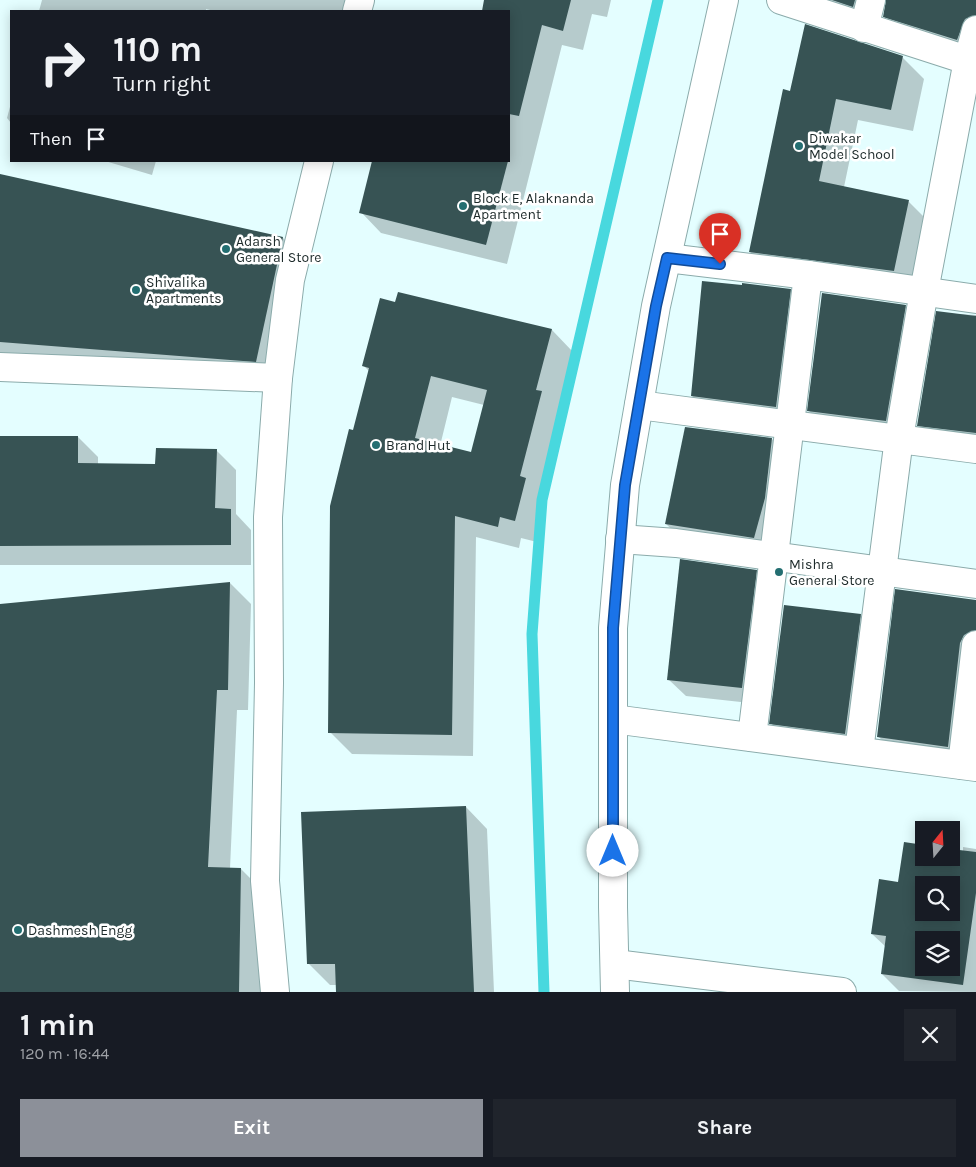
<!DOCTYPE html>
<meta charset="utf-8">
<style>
body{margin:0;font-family:Karla,sans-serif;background:#20242c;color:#f1f3f6;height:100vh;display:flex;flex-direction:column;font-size:19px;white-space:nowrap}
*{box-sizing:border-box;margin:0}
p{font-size:16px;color:#9ea1a6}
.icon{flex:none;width:28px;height:28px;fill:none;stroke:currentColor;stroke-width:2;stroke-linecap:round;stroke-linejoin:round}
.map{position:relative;height:992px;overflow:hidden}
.side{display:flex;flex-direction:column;background:#171b24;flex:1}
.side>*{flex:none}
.hud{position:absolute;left:10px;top:10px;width:500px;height:152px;border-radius:0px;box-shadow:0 2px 12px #0003;background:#171b24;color:#f1f3f6;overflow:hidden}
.needle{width:32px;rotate:18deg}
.fabs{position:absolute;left:915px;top:821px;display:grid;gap:10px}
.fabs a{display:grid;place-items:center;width:45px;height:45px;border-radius:0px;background:#171b24;box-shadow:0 2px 12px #0003;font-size:25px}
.pin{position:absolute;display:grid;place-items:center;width:42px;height:42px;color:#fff;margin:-51px -21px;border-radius:50% 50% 50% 0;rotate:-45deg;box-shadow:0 0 5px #0007}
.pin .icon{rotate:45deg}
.me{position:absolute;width:55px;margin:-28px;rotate:0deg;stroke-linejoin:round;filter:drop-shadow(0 0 4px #0008)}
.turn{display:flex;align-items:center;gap:18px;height:105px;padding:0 20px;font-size:22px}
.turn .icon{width:65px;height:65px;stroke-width:2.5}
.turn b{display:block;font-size:35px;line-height:42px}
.then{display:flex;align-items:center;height:48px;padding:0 20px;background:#0003;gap:10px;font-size:19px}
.round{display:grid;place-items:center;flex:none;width:52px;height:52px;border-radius:0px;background:#20242c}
.summary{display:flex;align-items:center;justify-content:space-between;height:85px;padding:0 20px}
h1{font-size:30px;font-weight:700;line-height:38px}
.button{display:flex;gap:10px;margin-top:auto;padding:10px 20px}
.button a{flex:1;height:58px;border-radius:0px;background:#8c9099;color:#fff;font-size:20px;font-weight:700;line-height:58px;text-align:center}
.button a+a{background:#20242c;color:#f1f3f6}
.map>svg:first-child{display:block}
.shadow{fill:#0003;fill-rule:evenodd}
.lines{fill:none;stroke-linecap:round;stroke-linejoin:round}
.stream{stroke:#48d8de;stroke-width:11}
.building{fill:#375354;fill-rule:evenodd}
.minor-casing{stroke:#8babab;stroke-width:30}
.minor{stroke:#fff;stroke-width:28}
.route-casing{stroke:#114b97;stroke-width:12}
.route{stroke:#1a73e8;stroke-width:9}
.poi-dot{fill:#236e71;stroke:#fff;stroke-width:2}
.labels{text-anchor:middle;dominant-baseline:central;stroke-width:5;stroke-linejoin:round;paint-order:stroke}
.poi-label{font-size:14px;fill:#1d2a2a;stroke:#fff;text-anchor:start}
</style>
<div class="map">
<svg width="976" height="992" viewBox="0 0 976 992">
<rect width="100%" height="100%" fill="#e4feff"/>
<!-- shadow -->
<g class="shadow">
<path d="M 42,0 L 373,0 L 368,11 L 214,11 L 206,9 L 206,11 L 39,11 Z"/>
<path d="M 503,0 L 611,0 L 607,17 L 592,14 L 583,50 L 562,45 L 507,264 L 381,233 L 361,212 L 374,161 L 509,161 L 509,11 L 500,11 Z"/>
<path d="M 802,0 L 976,0 L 976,52 L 902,33 L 884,16 L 887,1 L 877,6 L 870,23 Z"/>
<path d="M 902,57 L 924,79 L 913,131 L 858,120 L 844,187 L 908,201 L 930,223 L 915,293 L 772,273 L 750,252 L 791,92 Z"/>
<path d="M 11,103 L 11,123 L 7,118 Z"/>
<path d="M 105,161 L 156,161 L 152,175 Z"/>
<path d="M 0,175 L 283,238 L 305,261 L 279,384 L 0,363 Z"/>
<path d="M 790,290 L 807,307 L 793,424 L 709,413 L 692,396 Z"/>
<path d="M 905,306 L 922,323 L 903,438 L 826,428 L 809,411 Z"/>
<path d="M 937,313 L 976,315 L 976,450 L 938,445 L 918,425 Z"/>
<path d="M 552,330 L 573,352 L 558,409 L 563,414 L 542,496 L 547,500 L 537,542 L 521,538 L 519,548 L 476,537 L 473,756 L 352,754 L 330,732 L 354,432 L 369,371 L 364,366 ZM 452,397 L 484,405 L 472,454 L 440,446 Z"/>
<path d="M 686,428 L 772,439 L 789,457 L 771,554 L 684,541 L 666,524 Z"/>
<path d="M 0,437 L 78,437 L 98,457 L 98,464 L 157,465 L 216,450 L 236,470 L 236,514 L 251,530 L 251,565 L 0,565 Z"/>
<path d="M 756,571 L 773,588 L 759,704 L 686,696 L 668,679 Z"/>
<path d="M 230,583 L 251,604 L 248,710 L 237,710 L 230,869 L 241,869 L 262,890 L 260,992 L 0,992 L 0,605 Z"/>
<path d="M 976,602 L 976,671 L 965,764 L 895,754 L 878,736 Z"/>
<path d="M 860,615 L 877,633 L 862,751 L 788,741 L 771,723 Z"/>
<path d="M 466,807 L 487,829 L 494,992 L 338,992 L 337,985 L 330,985 L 308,963 Z"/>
<path d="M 963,847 L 976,849 L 976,992 L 899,991 L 882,974 L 886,947 L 872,934 L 899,883 L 924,858 L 951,858 L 963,852 ZM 924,885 L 951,885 L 951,912 L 924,912 ZM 924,940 L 951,940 L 951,968 L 924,968 Z"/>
</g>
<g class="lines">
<!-- stream -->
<path class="stream" d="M 544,992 L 532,634 L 542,500 L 658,0"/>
</g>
<!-- building -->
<g class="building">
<path d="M 484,0 L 571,0 L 563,31 L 542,25 L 519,116 L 509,114 L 509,11 L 482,11 Z"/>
<path d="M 832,0 L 855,0 L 853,7 Z"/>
<path d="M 886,0 L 976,0 L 976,15 L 965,19 L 957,40 L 883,17 Z"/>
<path d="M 805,24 L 903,56 L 891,110 L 836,99 L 819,181 L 909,200 L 894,271 L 749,252 L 783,89 L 790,91 Z"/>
<path d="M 372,161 L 508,161 L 486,245 L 359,213 Z"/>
<path d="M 0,174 L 283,237 L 256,362 L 0,342 Z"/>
<path d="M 702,281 L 742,285 L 742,283 L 791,289 L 776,407 L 691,396 Z"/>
<path d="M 398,292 L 552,329 L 536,390 L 542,391 L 520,476 L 526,478 L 515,521 L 500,517 L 498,527 L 455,516 L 452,735 L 328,733 L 330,506 L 349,429 L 353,430 L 369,368 L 362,366 L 380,298 L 395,302 ZM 431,376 L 487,390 L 471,452 L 415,438 Z"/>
<path d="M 822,293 L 906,305 L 886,421 L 807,411 Z"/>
<path d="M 936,311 L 976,316 L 976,433 L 917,426 Z"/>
<path d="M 685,427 L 772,438 L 765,498 L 754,538 L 665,524 Z"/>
<path d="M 0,436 L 78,436 L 78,463 L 155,464 L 156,448 L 217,449 L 215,508 L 231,509 L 231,545 L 0,546 Z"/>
<path d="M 680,559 L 757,570 L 742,688 L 667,680 Z"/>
<path d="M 230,582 L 228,690 L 217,690 L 208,867 L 241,868 L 239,992 L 0,992 L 0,604 Z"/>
<path d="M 895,589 L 976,600 L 976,630 L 964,635 L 960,643 L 948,747 L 877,737 Z"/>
<path d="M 784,605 L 861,614 L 845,734 L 769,724 Z"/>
<path d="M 466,806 L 474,992 L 336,992 L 335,964 L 307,964 L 301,812 Z"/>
<path d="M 904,842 L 924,845 L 924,858 L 951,858 L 951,849 L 976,852 L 976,893 L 963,985 L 881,974 L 886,936 L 871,934 L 879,879 L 898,882 ZM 924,885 L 951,885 L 951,912 L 924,912 ZM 924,940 L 951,940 L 951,968 L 924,968 Z"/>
</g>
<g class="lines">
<!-- minor casing -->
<g class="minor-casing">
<g id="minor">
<path d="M 781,0 L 976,63"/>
<path d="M 357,11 L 360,0"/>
<path d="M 864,28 L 871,0"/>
<path d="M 667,258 L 808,275 L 976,299"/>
<path d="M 0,367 L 278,378"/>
<path d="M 639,405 L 976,449"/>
<path d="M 620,539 L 676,543 L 976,584"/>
<path d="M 613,719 L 976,767"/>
<path d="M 752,737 L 808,275"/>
<path d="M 859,751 L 899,438 L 924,291 L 968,60 L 976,30"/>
<path d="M 962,765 L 976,645"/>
<path d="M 615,964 L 842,992"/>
<path d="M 275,992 L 265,881 L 269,683 L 268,517 L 278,378 L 290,280 L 319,161"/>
<path d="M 615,992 L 613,907 L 613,628 L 625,485 L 656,306 L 724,0"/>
</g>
</g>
<!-- minor -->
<use href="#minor" class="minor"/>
</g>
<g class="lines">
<!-- route casing -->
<g class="route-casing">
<path id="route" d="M 613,851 L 613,628 L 625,485 L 656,306 L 667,258 L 720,264"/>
</g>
<!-- route -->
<use href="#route" class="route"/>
</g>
<!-- markers -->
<g class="poi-dot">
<circle cx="799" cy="146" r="5"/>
<circle cx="463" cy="206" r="5"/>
<circle cx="226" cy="249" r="5"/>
<circle cx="136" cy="290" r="5"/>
<circle cx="376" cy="445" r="5"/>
<circle cx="779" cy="572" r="5"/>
<circle cx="18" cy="930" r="5"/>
</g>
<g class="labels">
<!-- poi labels -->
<g class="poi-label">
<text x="809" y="138">Diwakar<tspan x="809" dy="16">Model School</tspan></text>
<text x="473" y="198">Block E, Alaknanda<tspan x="473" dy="16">Apartment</tspan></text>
<text x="236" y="241">Adarsh<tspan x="236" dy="16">General Store</tspan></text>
<text x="146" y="282">Shivalika<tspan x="146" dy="16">Apartments</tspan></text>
<text x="386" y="445">Brand Hut</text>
<text x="789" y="564">Mishra<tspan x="789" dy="16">General Store</tspan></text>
<text x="28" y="930">Dashmesh Engg</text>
</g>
</g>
</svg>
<div class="fabs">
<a><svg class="needle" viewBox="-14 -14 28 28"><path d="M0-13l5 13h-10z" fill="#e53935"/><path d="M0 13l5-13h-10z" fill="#9ea1a6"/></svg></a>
<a><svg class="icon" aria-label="search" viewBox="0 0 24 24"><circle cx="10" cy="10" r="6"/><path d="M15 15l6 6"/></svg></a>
<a><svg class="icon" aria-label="layers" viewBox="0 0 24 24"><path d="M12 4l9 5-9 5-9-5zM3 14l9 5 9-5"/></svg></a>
</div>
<div class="pin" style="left:720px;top:264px;background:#d93025"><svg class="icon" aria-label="arrive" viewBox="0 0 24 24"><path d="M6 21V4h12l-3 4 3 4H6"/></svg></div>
<svg class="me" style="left:613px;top:851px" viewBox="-20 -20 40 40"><circle r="19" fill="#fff"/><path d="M0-13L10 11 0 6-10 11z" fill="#1a73e8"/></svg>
<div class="hud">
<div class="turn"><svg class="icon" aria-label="right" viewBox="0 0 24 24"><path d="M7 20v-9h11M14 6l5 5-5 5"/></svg><div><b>110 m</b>Turn right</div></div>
<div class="then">Then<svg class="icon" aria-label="arrive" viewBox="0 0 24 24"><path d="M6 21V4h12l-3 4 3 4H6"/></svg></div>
</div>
</div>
<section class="side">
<div class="summary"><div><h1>1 min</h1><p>120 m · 16:44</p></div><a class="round"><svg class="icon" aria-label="close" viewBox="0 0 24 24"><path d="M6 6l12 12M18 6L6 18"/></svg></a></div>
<div class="button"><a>Exit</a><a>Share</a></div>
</section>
